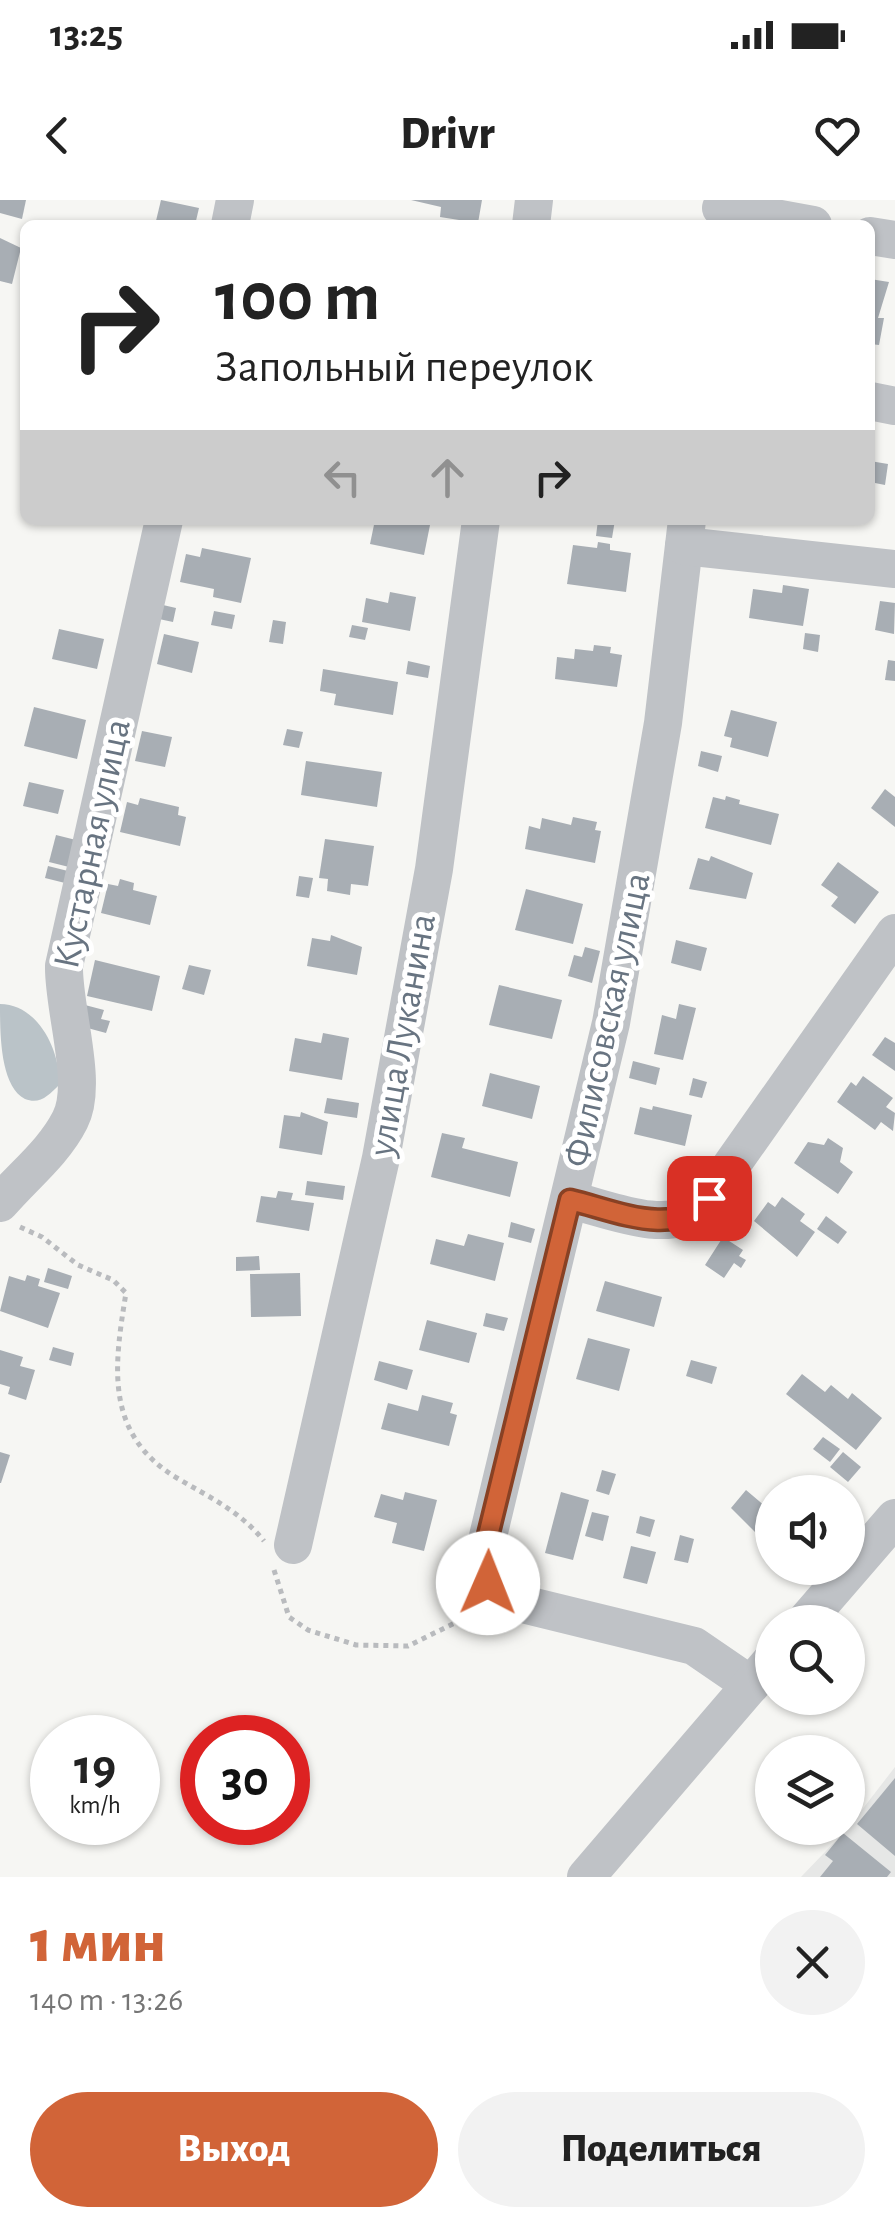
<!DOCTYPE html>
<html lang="ru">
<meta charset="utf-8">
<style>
body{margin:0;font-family:"Alegreya Sans",sans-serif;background:#f2f2f2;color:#222;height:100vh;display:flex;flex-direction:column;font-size:38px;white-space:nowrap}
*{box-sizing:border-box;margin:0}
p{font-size:32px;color:#767676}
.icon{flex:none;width:55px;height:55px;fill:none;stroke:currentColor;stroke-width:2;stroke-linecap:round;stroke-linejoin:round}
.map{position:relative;height:1677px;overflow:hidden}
.side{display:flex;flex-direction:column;background:#fff;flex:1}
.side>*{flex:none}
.hud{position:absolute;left:20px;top:20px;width:855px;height:305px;border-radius:15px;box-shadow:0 2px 8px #0004;background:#fff;color:#222;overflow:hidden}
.controls{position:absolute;left:755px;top:1275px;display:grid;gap:20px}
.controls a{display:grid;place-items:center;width:110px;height:110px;border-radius:50%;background:#fff;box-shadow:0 2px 8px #0004;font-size:50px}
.speed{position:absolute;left:30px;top:1515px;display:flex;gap:20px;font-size:50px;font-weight:700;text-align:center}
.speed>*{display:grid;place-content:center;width:130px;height:130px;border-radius:50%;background:#fff;box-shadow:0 2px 8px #0004;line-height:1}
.speed small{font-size:25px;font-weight:400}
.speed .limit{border:15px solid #d22;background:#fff;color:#111}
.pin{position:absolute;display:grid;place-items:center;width:85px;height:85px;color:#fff;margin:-42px;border-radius:20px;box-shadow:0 5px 15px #0006}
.me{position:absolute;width:110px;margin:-55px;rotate:1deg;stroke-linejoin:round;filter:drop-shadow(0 0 8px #0008)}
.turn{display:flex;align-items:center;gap:35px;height:210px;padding:0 30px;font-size:45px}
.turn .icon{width:130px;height:130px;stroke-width:2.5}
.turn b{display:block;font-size:70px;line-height:85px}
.lanes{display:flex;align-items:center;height:95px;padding:0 30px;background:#0003;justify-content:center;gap:50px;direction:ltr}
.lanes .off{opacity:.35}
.round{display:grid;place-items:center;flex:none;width:105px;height:105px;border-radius:52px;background:#f2f2f2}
.headline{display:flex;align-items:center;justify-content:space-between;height:170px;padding:0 30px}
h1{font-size:60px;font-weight:800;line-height:75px;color:#d16438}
.primary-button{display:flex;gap:20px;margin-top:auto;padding:20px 30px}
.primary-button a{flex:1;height:115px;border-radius:60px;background:#d16438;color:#fff;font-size:40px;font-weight:800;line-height:115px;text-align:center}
.primary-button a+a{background:#f2f2f2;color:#222}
.status{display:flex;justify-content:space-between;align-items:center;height:70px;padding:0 50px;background:#fff;direction:ltr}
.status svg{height:28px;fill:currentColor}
header{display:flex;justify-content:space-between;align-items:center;height:130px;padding:0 30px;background:#fff;font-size:45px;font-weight:800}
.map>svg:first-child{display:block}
.built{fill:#e6e7e6}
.water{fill:#bac3c8}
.building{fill:#a8aeb4}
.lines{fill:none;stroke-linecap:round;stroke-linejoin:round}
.path{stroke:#b9bbbe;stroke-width:5;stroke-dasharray:5 5;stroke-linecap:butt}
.minor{stroke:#bfc2c6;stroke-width:38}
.route-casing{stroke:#884124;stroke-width:25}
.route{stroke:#d16438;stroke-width:18}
.labels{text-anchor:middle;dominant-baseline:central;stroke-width:10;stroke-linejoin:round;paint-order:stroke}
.street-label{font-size:38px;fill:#687481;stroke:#fff}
</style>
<div class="status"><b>13:25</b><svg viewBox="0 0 49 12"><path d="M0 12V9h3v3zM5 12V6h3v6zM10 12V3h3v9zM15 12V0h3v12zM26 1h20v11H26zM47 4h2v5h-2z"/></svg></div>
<header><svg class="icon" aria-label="back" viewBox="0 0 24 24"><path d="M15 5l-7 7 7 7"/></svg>Drivr<svg class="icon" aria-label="heart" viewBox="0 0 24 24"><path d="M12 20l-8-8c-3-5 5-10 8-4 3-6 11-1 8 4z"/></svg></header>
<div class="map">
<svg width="895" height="1677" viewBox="0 0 895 1677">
<rect width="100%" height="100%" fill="#f6f6f3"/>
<!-- built -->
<path class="built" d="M 895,1567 L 895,1677 L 801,1677 L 848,1628 Z"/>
<!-- water -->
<path class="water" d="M 0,804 C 38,804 61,851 59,885 C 49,895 40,905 25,899 C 0,886 0,834 0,804 Z"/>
<!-- building -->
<g class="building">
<path d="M 0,0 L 26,0 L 22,19 L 0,13 Z"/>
<path d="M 161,0 L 199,8 L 195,25 L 155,25 Z"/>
<path d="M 411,0 L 482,0 L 478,23 L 440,17 L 441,7 Z"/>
<path d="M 0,38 L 21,48 L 12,84 L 0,81 Z"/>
<path d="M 870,79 L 889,82 L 878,118 L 884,118 L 879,145 L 870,144 Z"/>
<path d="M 870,261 L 888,264 L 885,285 L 870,282 Z"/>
<path d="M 375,320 L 431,320 L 424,355 L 370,344 Z"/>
<path d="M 598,320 L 615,320 L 612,338 L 596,336 Z"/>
<path d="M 598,342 L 610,344 L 610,350 L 631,353 L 626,392 L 567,384 L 573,345 L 597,348 Z"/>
<path d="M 202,348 L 251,358 L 241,403 L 213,397 L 214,389 L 180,382 L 186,354 L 200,357 Z"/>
<path d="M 783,385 L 809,389 L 803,426 L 749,418 L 753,389 L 782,393 Z"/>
<path d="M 390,392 L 416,397 L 410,431 L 362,422 L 366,398 L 388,403 Z"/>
<path d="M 880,401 L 895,403 L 894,434 L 875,430 Z"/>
<path d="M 163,405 L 176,408 L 173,422 L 159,419 Z"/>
<path d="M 214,411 L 235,415 L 232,429 L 211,425 Z"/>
<path d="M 273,420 L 286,422 L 283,444 L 269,442 Z"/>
<path d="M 352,425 L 368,428 L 365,440 L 349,437 Z"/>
<path d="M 59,429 L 104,439 L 97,469 L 52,459 Z"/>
<path d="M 805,433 L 820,435 L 818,452 L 803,449 Z"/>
<path d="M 164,434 L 199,442 L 192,473 L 157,464 Z"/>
<path d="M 594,445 L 611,447 L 610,453 L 622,455 L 617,487 L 555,479 L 557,457 L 574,459 L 575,449 L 593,451 Z"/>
<path d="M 888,460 L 895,461 L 895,481 L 885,480 Z"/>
<path d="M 408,461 L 430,466 L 428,478 L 406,474 Z"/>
<path d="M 323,469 L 398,482 L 393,515 L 334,505 L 336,494 L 320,491 Z"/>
<path d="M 34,507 L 86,520 L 77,559 L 24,546 Z"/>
<path d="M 731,510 L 777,522 L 768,557 L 730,547 L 732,538 L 724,536 Z"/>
<path d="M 287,529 L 303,532 L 299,548 L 283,545 Z"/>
<path d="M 142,531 L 172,537 L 165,567 L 135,561 Z"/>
<path d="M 701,551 L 722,556 L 718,572 L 698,566 Z"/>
<path d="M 306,561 L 382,572 L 377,607 L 301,595 Z"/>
<path d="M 29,582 L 64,590 L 58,614 L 23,606 Z"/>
<path d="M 885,589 L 895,597 L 895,627 L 871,608 Z"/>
<path d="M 726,596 L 740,600 L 739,604 L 779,614 L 771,645 L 705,628 L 713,597 L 725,600 Z"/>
<path d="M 140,598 L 179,607 L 178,615 L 186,617 L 180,646 L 120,632 L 127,602 L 138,605 Z"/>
<path d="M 573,617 L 597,622 L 595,630 L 601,631 L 595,663 L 525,649 L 529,626 L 540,629 L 542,618 L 571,625 Z"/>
<path d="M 56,635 L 76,640 L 69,667 L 49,662 Z"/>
<path d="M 325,639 L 374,646 L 368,686 L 351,684 L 350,695 L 327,691 L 328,679 L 319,678 Z"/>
<path d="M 711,656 L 753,673 L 746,699 L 689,689 L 698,658 L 709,661 Z"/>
<path d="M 838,662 L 879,692 L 855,724 L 831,706 L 838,697 L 821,685 Z"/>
<path d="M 48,666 L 68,671 L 65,683 L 45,678 Z"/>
<path d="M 299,676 L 313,678 L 309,698 L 296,696 Z"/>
<path d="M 120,679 L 134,683 L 133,690 L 157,696 L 150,725 L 101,713 L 108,684 L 118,686 Z"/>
<path d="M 526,689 L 583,704 L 573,744 L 515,730 Z"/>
<path d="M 331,735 L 362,747 L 357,775 L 307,766 L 312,738 L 330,741 Z"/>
<path d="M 676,740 L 707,748 L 701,771 L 671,763 Z"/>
<path d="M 585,747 L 600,751 L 592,783 L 568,776 L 574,755 L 582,757 Z"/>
<path d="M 95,760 L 160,776 L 152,811 L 87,796 Z"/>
<path d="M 189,765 L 211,770 L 204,795 L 182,789 Z"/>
<path d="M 499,785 L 562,800 L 552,839 L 489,825 Z"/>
<path d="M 679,804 L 696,808 L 683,860 L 654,854 L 662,815 L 676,819 Z"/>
<path d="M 85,805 L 104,810 L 101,819 L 110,821 L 106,833 L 80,826 Z"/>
<path d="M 323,833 L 349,838 L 342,880 L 289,871 L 295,838 L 321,843 Z"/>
<path d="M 885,837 L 895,843 L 895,871 L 872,855 Z"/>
<path d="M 633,861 L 660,868 L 656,885 L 629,878 Z"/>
<path d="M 490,873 L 540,886 L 532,919 L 482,906 Z"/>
<path d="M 863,876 L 893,898 L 886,907 L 895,913 L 893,931 L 881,922 L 875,930 L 837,902 L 851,882 L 856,886 Z"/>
<path d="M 693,878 L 707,882 L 702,898 L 689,895 Z"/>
<path d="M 327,898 L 359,903 L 357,918 L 324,913 Z"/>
<path d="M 653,906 L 692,915 L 685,946 L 634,934 L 640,907 L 652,910 Z"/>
<path d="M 301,912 L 328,922 L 322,955 L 279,948 L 284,915 L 300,917 Z"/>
<path d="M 442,933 L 465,938 L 462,948 L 518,962 L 510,997 L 431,977 Z"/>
<path d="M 828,938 L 843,948 L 840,962 L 853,972 L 838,994 L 794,963 L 808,942 L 824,945 Z"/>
<path d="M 307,981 L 345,986 L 343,1000 L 305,995 Z"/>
<path d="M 278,991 L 293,993 L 291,1000 L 314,1003 L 309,1031 L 256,1022 L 261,996 L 276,998 Z"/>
<path d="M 782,997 L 805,1014 L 800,1021 L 815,1032 L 797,1057 L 754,1021 L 768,1002 L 775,1007 Z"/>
<path d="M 826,1016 L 847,1032 L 838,1044 L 817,1029 Z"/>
<path d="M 511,1022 L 535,1029 L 531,1043 L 508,1037 Z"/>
<path d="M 468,1034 L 504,1043 L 495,1081 L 430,1064 L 436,1039 L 464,1046 Z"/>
<path d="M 723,1037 L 743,1050 L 739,1056 L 746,1060 L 741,1068 L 734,1063 L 724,1078 L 705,1065 Z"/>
<path d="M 259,1056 L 260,1070 L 236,1071 L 236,1057 Z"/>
<path d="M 48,1068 L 72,1076 L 68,1089 L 44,1082 Z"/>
<path d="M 300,1073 L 301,1116 L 251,1117 L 250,1074 Z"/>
<path d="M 27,1075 L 40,1079 L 38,1086 L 60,1093 L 48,1128 L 0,1111 L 9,1076 L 25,1081 Z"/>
<path d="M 605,1081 L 662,1097 L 654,1127 L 596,1111 Z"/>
<path d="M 486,1113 L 508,1118 L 504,1131 L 483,1126 Z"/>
<path d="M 427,1120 L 477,1133 L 469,1163 L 419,1150 Z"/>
<path d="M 588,1138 L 630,1149 L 619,1191 L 576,1179 Z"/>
<path d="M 53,1147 L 74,1153 L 71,1166 L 49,1160 Z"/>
<path d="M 0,1150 L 23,1157 L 20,1166 L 35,1170 L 26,1200 L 8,1194 L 10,1187 L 0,1184 Z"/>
<path d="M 691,1160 L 717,1167 L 712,1184 L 686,1176 Z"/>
<path d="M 379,1161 L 413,1170 L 407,1190 L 374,1180 Z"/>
<path d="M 802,1174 L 825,1192 L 831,1185 L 848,1199 L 852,1193 L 882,1218 L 856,1250 L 786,1194 Z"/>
<path d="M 422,1195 L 453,1203 L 450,1213 L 457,1215 L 449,1246 L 381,1229 L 388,1203 L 418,1211 Z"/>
<path d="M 823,1237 L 840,1249 L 830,1262 L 813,1249 Z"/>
<path d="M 0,1252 L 10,1255 L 1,1283 L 0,1283 Z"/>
<path d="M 843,1252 L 861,1267 L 848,1282 L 830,1267 Z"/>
<path d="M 602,1270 L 616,1274 L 609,1295 L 596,1291 Z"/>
<path d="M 746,1290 L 765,1306 L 769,1301 L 772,1304 L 772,1349 L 731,1308 Z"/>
<path d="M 405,1292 L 437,1300 L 424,1351 L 392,1343 L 397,1323 L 374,1317 L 381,1294 L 403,1300 Z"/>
<path d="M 561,1292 L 589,1300 L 573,1360 L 545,1353 Z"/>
<path d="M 592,1312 L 609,1316 L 603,1341 L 585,1336 Z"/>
<path d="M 640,1316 L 655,1320 L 650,1337 L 636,1333 Z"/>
<path d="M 680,1335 L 694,1339 L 688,1363 L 674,1360 Z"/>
<path d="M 631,1346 L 656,1352 L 647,1384 L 623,1378 Z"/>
<path d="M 895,1578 L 895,1656 L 857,1624 Z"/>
<path d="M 843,1633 L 891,1672 L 887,1677 L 820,1677 L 833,1661 L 825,1655 Z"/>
</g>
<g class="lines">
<!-- path -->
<g class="path">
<path d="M 20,1027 L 42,1037 L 78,1065 L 113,1080 L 126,1093 C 114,1166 104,1234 177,1278 C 209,1297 240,1311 264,1341"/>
<path d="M 274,1370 L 289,1417 L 308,1430 L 356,1445 L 408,1446 L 475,1413"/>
</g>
<!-- minor -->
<g class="minor">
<path d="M 721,8 L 813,25"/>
<path d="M 230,25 L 235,0"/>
<path d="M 531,25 L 534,0"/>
<path d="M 870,36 L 895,40"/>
<path d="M 870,201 L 895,206"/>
<path d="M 687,320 L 663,523 L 611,823 L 484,1353 L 488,1383 L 498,1398 L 694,1446 L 751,1485"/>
<path d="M 684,346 L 895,369"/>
<path d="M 570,1000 C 609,1009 663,1034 700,1010 L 895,733"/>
<path d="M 0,1003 C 23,976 54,952 70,920 C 89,884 63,809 64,766 L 164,320"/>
<path d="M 293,1345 L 381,958 L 434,669 L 481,320"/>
<path d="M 805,1422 L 895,1318"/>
<path d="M 586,1677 L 772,1460"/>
</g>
</g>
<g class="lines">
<!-- route casing -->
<g class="route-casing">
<path id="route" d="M 488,1383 L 484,1352 L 570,1000 C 614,1010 676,1040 709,998"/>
</g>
<!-- route -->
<use href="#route" class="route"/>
</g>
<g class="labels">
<!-- street labels -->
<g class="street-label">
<text transform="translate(93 644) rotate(-78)">Кустарная улица</text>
<text transform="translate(608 820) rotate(-78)">Филисовская улица</text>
<text transform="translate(403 835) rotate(-80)">улица Луканина</text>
</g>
</g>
</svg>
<div class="controls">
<a><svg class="icon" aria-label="sound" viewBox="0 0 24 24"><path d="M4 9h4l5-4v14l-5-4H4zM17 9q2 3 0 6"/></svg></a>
<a><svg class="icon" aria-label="search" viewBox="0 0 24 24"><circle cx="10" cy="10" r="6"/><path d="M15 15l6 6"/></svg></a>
<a><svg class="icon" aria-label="layers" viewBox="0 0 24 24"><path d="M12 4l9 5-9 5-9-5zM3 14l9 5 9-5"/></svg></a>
</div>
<div class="speed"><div>19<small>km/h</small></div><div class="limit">30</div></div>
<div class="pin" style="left:709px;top:998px;background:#d93025"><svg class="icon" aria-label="arrive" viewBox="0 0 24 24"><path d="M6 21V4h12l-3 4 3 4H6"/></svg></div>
<svg class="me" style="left:488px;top:1383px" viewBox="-20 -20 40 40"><circle r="19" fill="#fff"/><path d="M0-13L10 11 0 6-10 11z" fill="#d16438"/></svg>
<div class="hud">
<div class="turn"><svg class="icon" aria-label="right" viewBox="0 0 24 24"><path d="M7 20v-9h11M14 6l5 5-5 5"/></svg><div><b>100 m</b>Запольный переулок</div></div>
<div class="lanes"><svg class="icon off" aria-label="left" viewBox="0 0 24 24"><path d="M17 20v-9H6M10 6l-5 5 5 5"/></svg><svg class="icon off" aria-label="ahead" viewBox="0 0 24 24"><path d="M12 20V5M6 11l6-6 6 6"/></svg><svg class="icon" aria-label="right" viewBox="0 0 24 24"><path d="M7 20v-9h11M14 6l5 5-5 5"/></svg></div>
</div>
</div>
<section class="side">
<div class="headline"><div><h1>1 мин</h1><p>140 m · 13:26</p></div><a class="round"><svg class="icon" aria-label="close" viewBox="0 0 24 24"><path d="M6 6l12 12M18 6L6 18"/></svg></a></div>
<div class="primary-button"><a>Выход</a><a>Поделиться</a></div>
</section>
